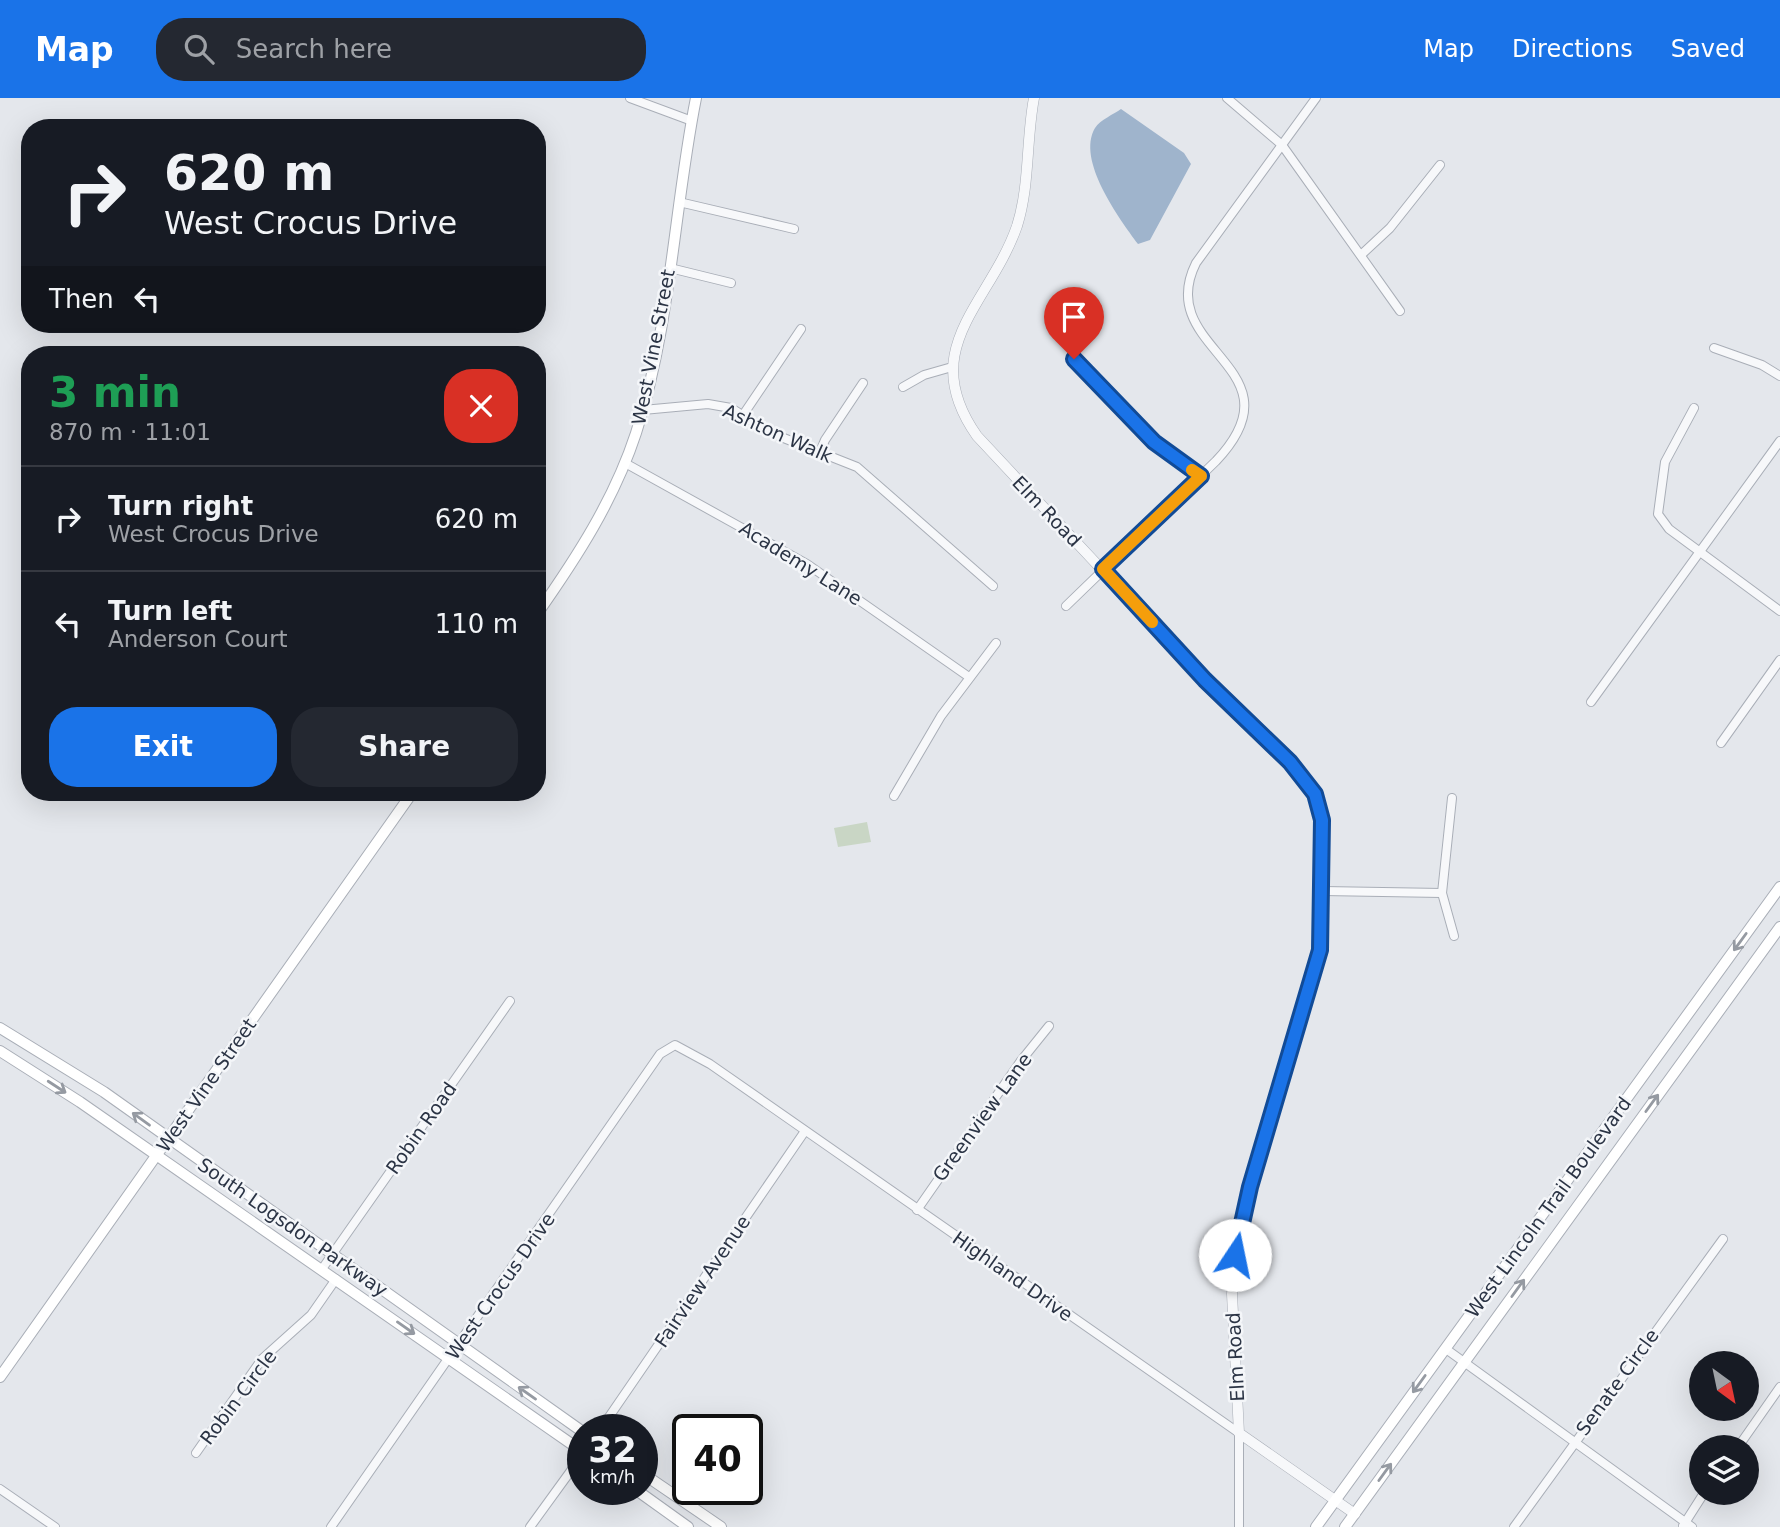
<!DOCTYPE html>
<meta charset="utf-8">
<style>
body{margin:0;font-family:"DejaVu Sans",sans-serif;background:#242831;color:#f1f3f6;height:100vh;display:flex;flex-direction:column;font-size:26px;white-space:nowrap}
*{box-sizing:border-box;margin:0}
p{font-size:23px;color:#9ea1a6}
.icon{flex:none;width:38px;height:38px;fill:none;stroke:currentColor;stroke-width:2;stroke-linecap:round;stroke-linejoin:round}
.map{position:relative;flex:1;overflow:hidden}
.panel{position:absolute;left:21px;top:248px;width:525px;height:455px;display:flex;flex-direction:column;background:#171b24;border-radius:28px;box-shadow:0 7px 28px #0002}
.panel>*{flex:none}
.top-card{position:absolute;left:21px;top:21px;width:525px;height:214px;border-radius:28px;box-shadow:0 7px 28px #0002;background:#171b24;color:#f1f3f6;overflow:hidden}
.needle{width:46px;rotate:147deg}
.buttons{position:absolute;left:1689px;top:1253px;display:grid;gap:14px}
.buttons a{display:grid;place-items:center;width:70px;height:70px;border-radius:50%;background:#171b24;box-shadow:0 7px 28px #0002;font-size:35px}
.speed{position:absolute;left:567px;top:1316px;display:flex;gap:14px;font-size:35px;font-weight:700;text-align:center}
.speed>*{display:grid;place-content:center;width:91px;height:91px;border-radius:50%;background:#171b24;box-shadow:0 7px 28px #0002;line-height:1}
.speed small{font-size:18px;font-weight:400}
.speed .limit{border:4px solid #111;border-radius:10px;background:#fff;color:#111}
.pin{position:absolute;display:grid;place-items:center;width:60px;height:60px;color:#fff;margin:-72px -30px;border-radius:50% 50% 50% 0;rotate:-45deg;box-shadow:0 0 7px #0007}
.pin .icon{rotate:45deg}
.me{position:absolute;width:77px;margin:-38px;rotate:11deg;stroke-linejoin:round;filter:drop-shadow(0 0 5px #0008)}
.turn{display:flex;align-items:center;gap:24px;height:147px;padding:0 28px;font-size:32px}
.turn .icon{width:91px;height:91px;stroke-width:2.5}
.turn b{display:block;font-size:49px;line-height:60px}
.then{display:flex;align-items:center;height:66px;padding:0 28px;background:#0003;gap:14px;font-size:26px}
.round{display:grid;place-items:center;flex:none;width:74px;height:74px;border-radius:28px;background:#242831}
.summary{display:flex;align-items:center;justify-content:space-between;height:119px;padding:0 28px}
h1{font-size:42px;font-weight:800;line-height:52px;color:#1e9e55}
.button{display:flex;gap:14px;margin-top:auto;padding:14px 28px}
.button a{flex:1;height:80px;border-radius:28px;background:#1a73e8;color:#fff;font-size:28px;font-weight:800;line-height:80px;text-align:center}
.button a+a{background:#242831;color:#f1f3f6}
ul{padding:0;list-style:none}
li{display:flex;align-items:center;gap:21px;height:105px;padding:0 28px;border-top:2px solid #363941}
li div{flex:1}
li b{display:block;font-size:26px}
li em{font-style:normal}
header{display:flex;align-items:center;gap:42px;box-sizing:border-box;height:98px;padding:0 35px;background:#1a73e8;color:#fff}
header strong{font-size:33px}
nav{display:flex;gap:38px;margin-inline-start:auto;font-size:24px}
.search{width:490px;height:63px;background:#242831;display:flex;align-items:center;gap:18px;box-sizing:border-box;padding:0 24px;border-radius:28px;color:#9ea1a6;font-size:26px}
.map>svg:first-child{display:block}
.green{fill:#c9d6c5}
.water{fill:#9fb4cc}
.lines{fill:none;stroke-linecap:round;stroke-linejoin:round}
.minor-casing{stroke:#a9aeb7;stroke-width:10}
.tertiary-casing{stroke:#a9aeb7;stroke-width:11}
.secondary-casing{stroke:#a9aeb7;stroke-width:12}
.minor{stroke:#f7f8fa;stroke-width:8}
.tertiary{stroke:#f7f8fa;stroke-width:10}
.secondary{stroke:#fff;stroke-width:10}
.oneway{stroke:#959aa2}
.route-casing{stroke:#114b97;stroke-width:18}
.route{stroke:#1a73e8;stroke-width:12}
.slow{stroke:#f59e0b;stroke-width:12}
.labels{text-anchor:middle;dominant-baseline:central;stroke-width:5;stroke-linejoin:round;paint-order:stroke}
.street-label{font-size:19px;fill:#2b3445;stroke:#f4f6f9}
</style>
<header>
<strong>Map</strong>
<div class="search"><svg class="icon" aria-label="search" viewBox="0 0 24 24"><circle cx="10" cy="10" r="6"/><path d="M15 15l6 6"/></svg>Search here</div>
<nav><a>Map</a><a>Directions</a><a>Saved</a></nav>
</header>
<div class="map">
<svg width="1780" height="1429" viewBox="0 0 1780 1429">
<rect width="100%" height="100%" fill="#e4e7ec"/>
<!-- green -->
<path class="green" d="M 867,724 L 871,744 L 838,749 L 834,730 Z"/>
<!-- water -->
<path class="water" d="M 1121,11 L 1184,55 L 1191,66 L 1150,142 L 1138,146 C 1119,120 1076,62 1095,30 C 1100,22 1114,16 1121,11 Z"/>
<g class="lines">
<!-- minor casing -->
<g class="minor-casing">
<g id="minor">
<path d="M 630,0 L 692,23"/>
<path d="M 1227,0 L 1282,47 L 1400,213"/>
<path d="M 679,104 L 794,131"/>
<path d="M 1361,157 L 1390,130 L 1440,67"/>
<path d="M 670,170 L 731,185"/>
<path d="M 1714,250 L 1762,267 L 1780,278"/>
<path d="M 1074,262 L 1154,344 L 1201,378"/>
<path d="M 903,289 L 924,277 L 952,269"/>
<path d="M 1694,310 L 1665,364 L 1658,416 L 1669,431 L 1780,513"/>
<path d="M 643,312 L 708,306 L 731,310 L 771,335 L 857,369 L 993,488"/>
<path d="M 743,317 L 801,231"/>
<path d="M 820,354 L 825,342 L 863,285"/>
<path d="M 625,365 L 807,466 L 969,579"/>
<path d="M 1066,508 L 1216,363 C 1305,269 1152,253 1196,165 L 1316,0"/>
<path d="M 1591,604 L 1780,343"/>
<path d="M 1721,645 L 1780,562"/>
<path d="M 894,698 L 941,618 L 996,545"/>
<path d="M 1452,700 L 1442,795 L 1454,838"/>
<path d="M 1323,793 L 1442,795"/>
<path d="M 917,1112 L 1020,964 L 1049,928"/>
<path d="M 322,1171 L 510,903"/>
<path d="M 1446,1251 L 1692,1429"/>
<path d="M 600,1332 L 805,1033"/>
<path d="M 1738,1349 L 1780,1289"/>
<path d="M 196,1355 L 262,1261 L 311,1217 L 336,1181"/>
<path d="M 0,1391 L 55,1429"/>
<path d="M 1683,1428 L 1704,1395"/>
<path d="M 331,1429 L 660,956 L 675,947 L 710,966 L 1239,1335 L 1239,1429"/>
<path d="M 530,1429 L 583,1356"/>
<path d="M 1514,1429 L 1723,1141"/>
</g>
</g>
<!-- tertiary casing -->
<g class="tertiary-casing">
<path id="tertiary" d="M 1034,0 C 1026,42 1030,87 1017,128 C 990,206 915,250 977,338 L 1205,582 L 1290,664 L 1308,685 L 1320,709 L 1323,736 L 1319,852 L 1249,1089 L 1235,1157 L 1232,1196 L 1239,1335 L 1355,1416"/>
</g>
<!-- secondary casing -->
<g class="secondary-casing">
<g id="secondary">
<path d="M 537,516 C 577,459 614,402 636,335 C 671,227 674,110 696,0"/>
<path d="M 0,930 L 104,994 L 583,1334"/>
<path d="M 0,953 L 80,1004 L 583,1354"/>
<path d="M 0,1279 L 412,695"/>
<path d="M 642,1375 L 721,1429"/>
<path d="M 635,1391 L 688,1429"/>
<path d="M 1316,1429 L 1780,789"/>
<path d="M 1345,1429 L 1780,829"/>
</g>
</g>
<!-- minor -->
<use href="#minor" class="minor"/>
<!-- tertiary -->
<use href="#tertiary" class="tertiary"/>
<!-- secondary -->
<use href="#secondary" class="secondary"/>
</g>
<!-- one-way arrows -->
<defs><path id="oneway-shaft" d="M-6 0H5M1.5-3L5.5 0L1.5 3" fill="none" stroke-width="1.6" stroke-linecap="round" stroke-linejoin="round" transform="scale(1.75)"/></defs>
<g class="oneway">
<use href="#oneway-shaft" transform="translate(1740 844) rotate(126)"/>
<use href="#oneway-shaft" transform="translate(57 989) rotate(33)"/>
<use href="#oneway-shaft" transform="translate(1652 1005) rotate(-54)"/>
<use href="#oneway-shaft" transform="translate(141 1021) rotate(-144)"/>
<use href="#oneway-shaft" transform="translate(1518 1190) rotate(-54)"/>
<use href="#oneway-shaft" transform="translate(406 1230) rotate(35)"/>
<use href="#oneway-shaft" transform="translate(1419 1286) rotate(126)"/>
<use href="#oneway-shaft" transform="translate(527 1295) rotate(-145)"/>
<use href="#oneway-shaft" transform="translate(1385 1374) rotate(-54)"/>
</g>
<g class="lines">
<!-- route casing -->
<g class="route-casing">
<path id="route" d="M 1074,261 L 1154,344 L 1201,378 L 1103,471 L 1205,582 L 1290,664 L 1315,696 L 1322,722 L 1320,852 L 1250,1089 L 1235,1157"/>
</g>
<!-- route -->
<use href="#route" class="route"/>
<!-- slow -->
<path class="slow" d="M 1152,524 L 1103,471 L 1201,378 L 1192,372"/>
</g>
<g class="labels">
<!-- street labels -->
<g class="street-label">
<text transform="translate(653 249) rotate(-79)">West Vine Street</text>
<text transform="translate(778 335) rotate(24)">Ashton Walk</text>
<text transform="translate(1047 413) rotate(46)">Elm Road</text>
<text transform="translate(801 465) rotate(32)">Academy Lane</text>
<text transform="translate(206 987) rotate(-55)">West Vine Street</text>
<text transform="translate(982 1019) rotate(-54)">Greenview Lane</text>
<text transform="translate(421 1030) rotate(-55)">Robin Road</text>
<text transform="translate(1548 1109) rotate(-54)">West Lincoln Trail Boulevard</text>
<text transform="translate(293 1129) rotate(35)">South Logsdon Parkway</text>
<text transform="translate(1013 1178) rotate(35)">Highland Drive</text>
<text transform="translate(702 1183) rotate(-56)">Fairview Avenue</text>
<text transform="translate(500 1188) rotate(-55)">West Crocus Drive</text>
<text transform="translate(1235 1259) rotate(-93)">Elm Road</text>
<text transform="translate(1617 1284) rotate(-54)">Senate Circle</text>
<text transform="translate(238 1299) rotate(-53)">Robin Circle</text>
</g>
</g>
</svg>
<div class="buttons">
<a><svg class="needle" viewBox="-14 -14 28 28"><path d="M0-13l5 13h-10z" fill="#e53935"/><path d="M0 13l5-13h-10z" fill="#9ea1a6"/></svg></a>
<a><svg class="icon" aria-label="layers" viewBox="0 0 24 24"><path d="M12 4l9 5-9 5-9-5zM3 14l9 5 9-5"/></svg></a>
</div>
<div class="speed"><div>32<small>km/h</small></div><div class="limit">40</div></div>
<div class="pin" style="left:1074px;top:261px;background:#d93025"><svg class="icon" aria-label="arrive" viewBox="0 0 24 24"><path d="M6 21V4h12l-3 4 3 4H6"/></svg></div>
<svg class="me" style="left:1235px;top:1157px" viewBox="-20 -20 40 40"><circle r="19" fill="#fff"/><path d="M0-13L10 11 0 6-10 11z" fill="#1a73e8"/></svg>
<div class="top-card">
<div class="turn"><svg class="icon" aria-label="right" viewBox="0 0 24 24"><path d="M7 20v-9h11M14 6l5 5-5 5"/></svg><div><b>620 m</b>West Crocus Drive</div></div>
<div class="then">Then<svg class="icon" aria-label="left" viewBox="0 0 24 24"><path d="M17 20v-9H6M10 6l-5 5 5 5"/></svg></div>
</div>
<section class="panel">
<div class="summary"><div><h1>3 min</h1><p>870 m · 11:01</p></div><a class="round" style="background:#d93025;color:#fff"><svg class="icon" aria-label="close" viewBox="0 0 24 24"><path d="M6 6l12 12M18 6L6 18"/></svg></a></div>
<ul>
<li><svg class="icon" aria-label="right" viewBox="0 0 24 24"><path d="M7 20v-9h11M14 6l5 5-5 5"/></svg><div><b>Turn right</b><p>West Crocus Drive</p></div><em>620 m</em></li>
<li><svg class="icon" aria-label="left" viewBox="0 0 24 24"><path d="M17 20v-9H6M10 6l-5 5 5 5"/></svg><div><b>Turn left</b><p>Anderson Court</p></div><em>110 m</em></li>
</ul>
<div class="button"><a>Exit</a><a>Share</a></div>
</section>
</div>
